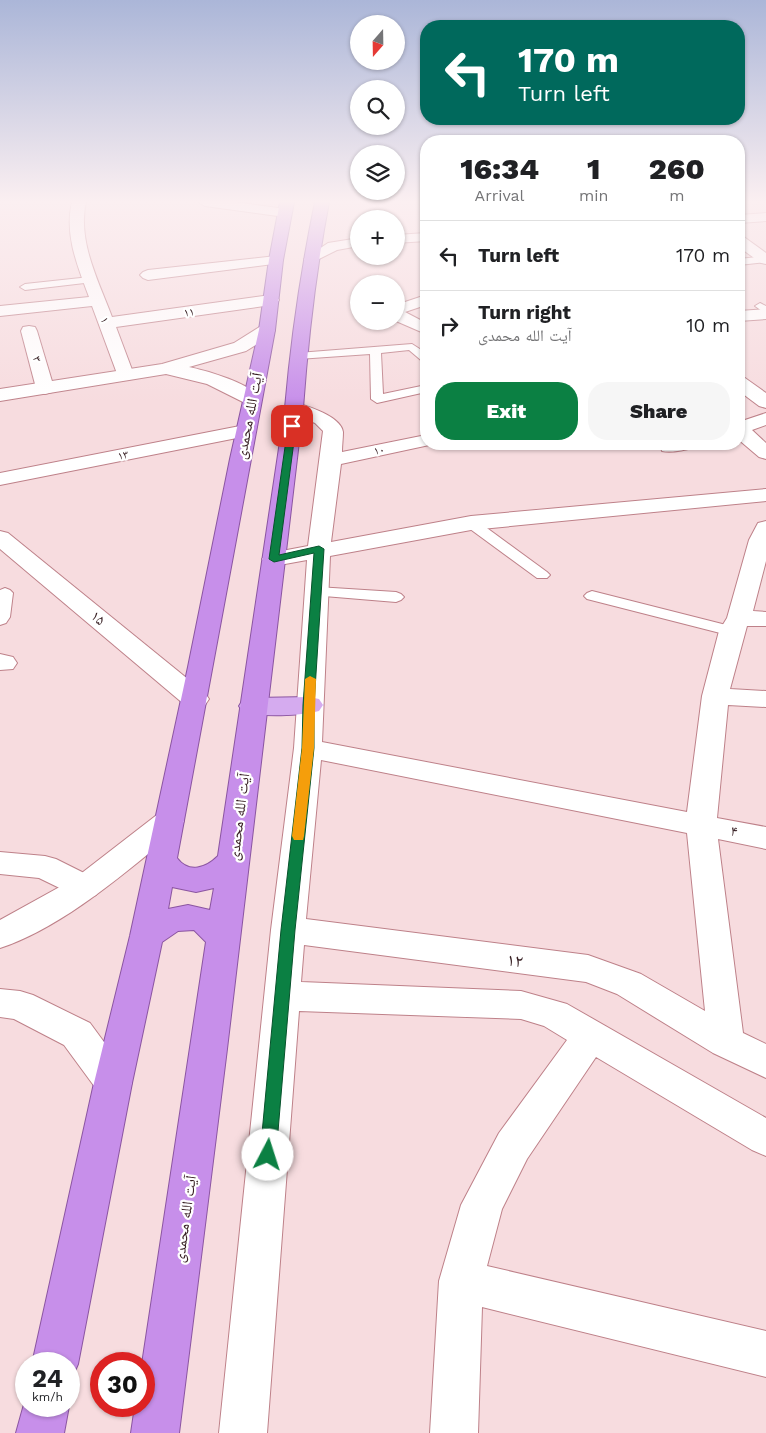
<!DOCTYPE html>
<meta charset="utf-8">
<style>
body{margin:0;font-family:"Work Sans","Noto Naskh Arabic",sans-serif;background:#f6f6f6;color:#202124;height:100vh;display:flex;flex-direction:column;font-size:19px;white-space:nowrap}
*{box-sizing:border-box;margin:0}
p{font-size:16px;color:#757577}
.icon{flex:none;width:28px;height:28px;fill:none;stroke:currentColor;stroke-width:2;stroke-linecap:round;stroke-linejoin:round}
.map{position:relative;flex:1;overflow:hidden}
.details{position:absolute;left:420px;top:135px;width:325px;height:315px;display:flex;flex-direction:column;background:#fff;border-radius:20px;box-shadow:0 1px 4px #0004}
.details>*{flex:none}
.banner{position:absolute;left:420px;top:20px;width:325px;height:105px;border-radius:20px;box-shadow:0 1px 4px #0004;background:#00695c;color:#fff;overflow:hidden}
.needle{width:32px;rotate:200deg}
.controls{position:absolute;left:350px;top:15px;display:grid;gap:10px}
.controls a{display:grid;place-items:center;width:55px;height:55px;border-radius:50%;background:#fff;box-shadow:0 1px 4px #0004;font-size:25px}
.speed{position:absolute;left:15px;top:1352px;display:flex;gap:10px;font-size:25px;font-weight:700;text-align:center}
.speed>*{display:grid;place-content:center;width:65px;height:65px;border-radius:50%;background:#fff;box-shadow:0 1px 4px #0004;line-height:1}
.speed small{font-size:12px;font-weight:400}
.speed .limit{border:8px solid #d22;background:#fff;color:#111}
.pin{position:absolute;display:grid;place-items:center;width:42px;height:42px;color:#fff;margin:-21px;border-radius:10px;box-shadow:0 2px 8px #0006}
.me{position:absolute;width:55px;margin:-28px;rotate:5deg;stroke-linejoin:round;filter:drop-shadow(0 0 4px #0008)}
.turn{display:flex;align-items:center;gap:18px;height:105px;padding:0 15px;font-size:22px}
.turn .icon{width:65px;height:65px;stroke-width:2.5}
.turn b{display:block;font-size:35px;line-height:42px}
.eta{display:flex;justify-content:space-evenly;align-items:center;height:85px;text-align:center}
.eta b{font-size:30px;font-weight:800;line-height:35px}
.button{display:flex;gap:10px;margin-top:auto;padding:10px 15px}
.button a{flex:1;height:58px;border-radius:20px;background:#0b8043;color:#fff;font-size:20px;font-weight:800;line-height:58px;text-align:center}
.button a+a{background:#f6f6f6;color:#202124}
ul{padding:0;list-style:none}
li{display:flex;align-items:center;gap:15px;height:70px;padding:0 15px;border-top:1px solid #e0e0e0}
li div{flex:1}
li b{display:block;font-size:19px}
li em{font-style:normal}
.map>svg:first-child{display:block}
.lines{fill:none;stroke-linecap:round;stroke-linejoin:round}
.service-casing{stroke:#be8189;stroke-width:2}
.minor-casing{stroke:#be8189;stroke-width:2}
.tertiary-casing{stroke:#be8189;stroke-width:2}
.primary-casing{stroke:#8b55a1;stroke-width:2}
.trunk-casing{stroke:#8b55a1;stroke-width:2}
.service{fill:#fff;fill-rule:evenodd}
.minor{fill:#fff;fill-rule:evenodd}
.tertiary{fill:#fff;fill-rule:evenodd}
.primary{fill:#d5abef;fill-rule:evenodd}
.trunk{fill:#c78fea;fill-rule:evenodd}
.route{fill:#0b8043;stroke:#07532c}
.slow{fill:#f59e0b}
.labels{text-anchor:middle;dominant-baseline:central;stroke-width:4.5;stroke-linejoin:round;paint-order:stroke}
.far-street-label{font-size:12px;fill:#361e22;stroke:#fff}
.street-label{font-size:15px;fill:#361e22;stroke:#fff}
.near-street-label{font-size:18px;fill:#361e22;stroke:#fff}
</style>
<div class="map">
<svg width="766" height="1433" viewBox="0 0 766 1433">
<rect width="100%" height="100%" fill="#f7dcdf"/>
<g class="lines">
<!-- service casing -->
<g class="service-casing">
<g id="service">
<path d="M 766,256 L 766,262 L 739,265 L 739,259 Z"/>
<path d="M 90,277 L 95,280 L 93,282 L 25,290 L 20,287 L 25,284 Z"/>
<path d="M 760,303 L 766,306 L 766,314 L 755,306 Z"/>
<path d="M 412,344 L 426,353 L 426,362 L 422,361 L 409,350 L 381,353 L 383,394 L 426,385 L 426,392 L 377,403 L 371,399 L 370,354 L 298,359 L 292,356 L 298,353 Z"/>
<path d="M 667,444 L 698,444 C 692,450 671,453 662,451 L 661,448 L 662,445 Z"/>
<path d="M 471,519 L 476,520 L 547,572 L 550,575 L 547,578 L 537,578 L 466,526 L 464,523 L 466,520 Z"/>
<path d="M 317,587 L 396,592 L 401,594 L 404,597 L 401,600 L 396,602 L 312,595 L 309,592 L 312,589 Z"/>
<path d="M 5,588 L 10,590 L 13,593 L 10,617 L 6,623 L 0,625 L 0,590 Z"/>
<path d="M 592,591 L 738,628 L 740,631 L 738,634 L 732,636 L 587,599 L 584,596 L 587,593 Z"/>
</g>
</g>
<!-- minor casing -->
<g class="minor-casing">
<g id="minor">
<path d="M 72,202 L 86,202 C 77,241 99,282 112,317 L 271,295 L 277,297 L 279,300 L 277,303 L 271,305 L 116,327 L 134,375 L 131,379 L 125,380 L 119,379 L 92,306 L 0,316 L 0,306 L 89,297 C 78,267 64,235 72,202 Z"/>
<path d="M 198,202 L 235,202 L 285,209 L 292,213 L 285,217 L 205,206 Z"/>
<path d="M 739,236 L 744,237 L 766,253 L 766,264 L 761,263 L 739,247 Z"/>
<path d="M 276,256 L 281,257 L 283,260 L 281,263 L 148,280 L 143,278 L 140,275 L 143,272 L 148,270 Z"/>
<path d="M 426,295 L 426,305 L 405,312 L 426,323 L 426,334 L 396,321 L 396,305 Z"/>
<path d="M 766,309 L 766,319 L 739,321 L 739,311 Z"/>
<path d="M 29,326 L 35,327 L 37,331 L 54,388 L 52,392 L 45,394 L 38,392 L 36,388 L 21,331 L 23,327 Z"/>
<path d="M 739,377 L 745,378 L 766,393 L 766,408 L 759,406 L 739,391 Z"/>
<path d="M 294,402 C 307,406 341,416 343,432 C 343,438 342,445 342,452 L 426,435 L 426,444 L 434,444 L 341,464 L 331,542 L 471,516 L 766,489 L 766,501 L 471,530 L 330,556 L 322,742 L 687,812 L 702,696 L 719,631 L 727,618 L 749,540 L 758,523 L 766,521 L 766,561 L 753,611 L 766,612 L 766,626 L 747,626 L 730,689 L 766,691 L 766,707 L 728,705 L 717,818 L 766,827 L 766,849 L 718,839 L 743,1033 L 766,1044 L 766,1078 L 713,1053 L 617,994 L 586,982 L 304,945 L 301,982 L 521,991 L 567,1004 L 766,1118 L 766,1156 L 752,1150 L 596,1057 L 527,1159 L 502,1209 L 487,1266 L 766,1331 L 766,1377 L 482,1307 L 478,1433 L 430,1433 L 439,1281 L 461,1205 L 499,1133 L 567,1040 L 544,1026 L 521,1019 L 299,1011 L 267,1433 L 219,1433 L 271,930 L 294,748 L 307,560 L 274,566 L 266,564 L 262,559 L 266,554 L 308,546 L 323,431 L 315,423 L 287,412 L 285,408 L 287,404 ZM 321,760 L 687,833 L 705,1011 L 641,974 L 588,955 L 306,919 Z"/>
<path d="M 766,413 L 766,425 L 752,430 L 766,443 L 766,459 L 759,457 L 739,440 L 739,422 Z"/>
<path d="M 245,425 L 252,427 L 255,431 L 252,435 L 0,485 L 0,473 Z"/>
<path d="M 0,531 L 8,533 L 205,693 L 209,699 L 205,705 L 195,707 L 185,705 L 0,549 Z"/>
<path d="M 0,654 L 13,657 L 17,663 L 13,669 L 0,670 Z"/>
<path d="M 0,852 L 45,856 L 56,859 L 96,879 L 101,887 L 96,895 L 85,899 L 74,895 L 39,878 L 0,874 Z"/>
</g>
</g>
<!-- tertiary casing -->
<g class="tertiary-casing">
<g id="tertiary">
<path d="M 766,213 L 766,221 L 739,223 L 739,215 Z"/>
<path d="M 426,233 L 426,241 L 396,243 L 396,235 Z"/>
<path d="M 359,238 L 359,246 L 337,250 L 311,263 L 306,262 L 304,259 L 328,243 Z"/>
<path d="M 267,325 L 273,326 L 275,330 L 273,334 L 246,351 L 189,367 C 208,371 250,383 261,399 L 259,403 L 252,405 L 245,403 L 207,384 L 166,374 L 0,401 L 0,389 L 162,364 L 234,343 L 261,326 Z"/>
<path d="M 169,810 L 180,814 L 184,821 L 180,828 C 128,870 64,927 0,948 L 0,920 L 74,879 L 158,814 Z"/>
<path d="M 0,989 L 20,991 L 33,995 L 90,1023 L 126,1072 L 132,1083 L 126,1094 L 113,1099 L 100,1094 L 64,1045 L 14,1019 L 0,1017 Z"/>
</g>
</g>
<!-- primary casing -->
<g class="primary-casing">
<path id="primary" d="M 309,697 L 319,699 L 323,705 L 319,711 C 299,716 263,717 243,712 L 239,706 L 243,700 L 253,698 Z"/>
</g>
<!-- trunk casing -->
<g class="trunk-casing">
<g id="trunk">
<path d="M 280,202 L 294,202 L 283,260 L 275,330 L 177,858 C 189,874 206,868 218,856 L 285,408 C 291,339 301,270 315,202 L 329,202 C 316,270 308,339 303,408 L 227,1049 L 179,1433 L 131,1433 L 135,1406 L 144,1406 L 144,1364 L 142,1364 L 206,942 L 194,930 L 178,931 L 162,942 L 132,1083 L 78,1364 L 71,1380 L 69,1381 L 69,1364 L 32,1364 L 94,1083 L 130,936 L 188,667 L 230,459 L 259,330 L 269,260 ZM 172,887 L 196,892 L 214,888 L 210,910 L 188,905 L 168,909 Z"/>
<path d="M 26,1397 L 26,1406 L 69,1406 L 69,1405 L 69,1406 L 64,1433 L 16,1433 Z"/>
</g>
</g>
<!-- service -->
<use href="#service" class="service"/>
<!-- minor -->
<use href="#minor" class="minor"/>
<!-- tertiary -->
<use href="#tertiary" class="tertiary"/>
<!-- primary -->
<use href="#primary" class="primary"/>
<!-- trunk -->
<use href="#trunk" class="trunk"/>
</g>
<!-- sky -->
<linearGradient id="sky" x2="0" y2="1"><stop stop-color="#abb6d8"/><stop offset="0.5" stop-color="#fbeff1"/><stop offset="1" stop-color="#fbeff1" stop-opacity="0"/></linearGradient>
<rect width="766" height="403" fill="url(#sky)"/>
<!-- route -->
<path class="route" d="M 292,424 L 296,426 L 279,555 L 319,546 L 324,549 L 314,705 L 314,748 L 295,930 L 276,1155 L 274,1160 L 268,1162 L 262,1160 L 260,1155 L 281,930 L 302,748 L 303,705 L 314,553 L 274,562 L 269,559 L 288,426 Z"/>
<!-- slow -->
<path class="slow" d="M 310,676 L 316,679 L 314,748 L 304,836 L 303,840 L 294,840 L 292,836 L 302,748 L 305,679 Z"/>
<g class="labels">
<!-- far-street labels -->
<g class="far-street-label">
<text transform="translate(189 312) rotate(-8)">۱۱</text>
<text transform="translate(105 320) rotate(70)">۱</text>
<text transform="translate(37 359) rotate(74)">۳</text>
<text transform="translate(379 450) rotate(-11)">۱۰</text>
<text transform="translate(123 455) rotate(-11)">۱۳</text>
</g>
<!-- street labels -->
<g class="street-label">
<text transform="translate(249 416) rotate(-79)">آیت الله محمدی</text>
<text transform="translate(98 618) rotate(40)">۱۵</text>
<text transform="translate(239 817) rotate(-83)">آیت الله محمدی</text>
<text transform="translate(734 831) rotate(12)">۴</text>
<text transform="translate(185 1219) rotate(-82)">آیت الله محمدی</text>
</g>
<!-- near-street labels -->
<g class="near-street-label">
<text transform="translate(515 960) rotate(7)">۱۲</text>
</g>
</g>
</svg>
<div class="controls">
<a><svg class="needle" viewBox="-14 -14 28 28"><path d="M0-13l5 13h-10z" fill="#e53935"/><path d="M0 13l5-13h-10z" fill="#757577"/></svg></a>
<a><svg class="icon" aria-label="search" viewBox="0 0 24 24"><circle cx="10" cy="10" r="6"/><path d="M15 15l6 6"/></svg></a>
<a><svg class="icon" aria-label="layers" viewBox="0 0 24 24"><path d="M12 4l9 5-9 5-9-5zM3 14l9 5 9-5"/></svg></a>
<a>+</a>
<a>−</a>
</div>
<div class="speed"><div>24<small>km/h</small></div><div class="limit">30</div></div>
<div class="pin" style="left:292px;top:426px;background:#d93025"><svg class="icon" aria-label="arrive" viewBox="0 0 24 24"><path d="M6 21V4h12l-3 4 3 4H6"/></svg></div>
<svg class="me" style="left:268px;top:1155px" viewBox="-20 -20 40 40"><circle r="19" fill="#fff"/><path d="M0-13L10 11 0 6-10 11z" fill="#0b8043"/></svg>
<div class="banner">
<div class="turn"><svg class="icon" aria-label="left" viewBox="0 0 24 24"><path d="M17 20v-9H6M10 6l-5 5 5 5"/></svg><div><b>170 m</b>Turn left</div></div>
</div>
<section class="details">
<div class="eta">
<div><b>16:34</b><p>Arrival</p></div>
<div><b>1</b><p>min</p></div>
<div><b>260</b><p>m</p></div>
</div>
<ul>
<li><svg class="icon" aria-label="left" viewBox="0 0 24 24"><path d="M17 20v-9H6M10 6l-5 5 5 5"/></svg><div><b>Turn left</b></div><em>170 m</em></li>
<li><svg class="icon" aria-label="right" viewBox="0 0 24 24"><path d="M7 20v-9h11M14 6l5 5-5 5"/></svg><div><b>Turn right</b><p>آیت الله محمدی</p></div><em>10 m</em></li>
</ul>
<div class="button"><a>Exit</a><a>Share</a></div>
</section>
</div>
